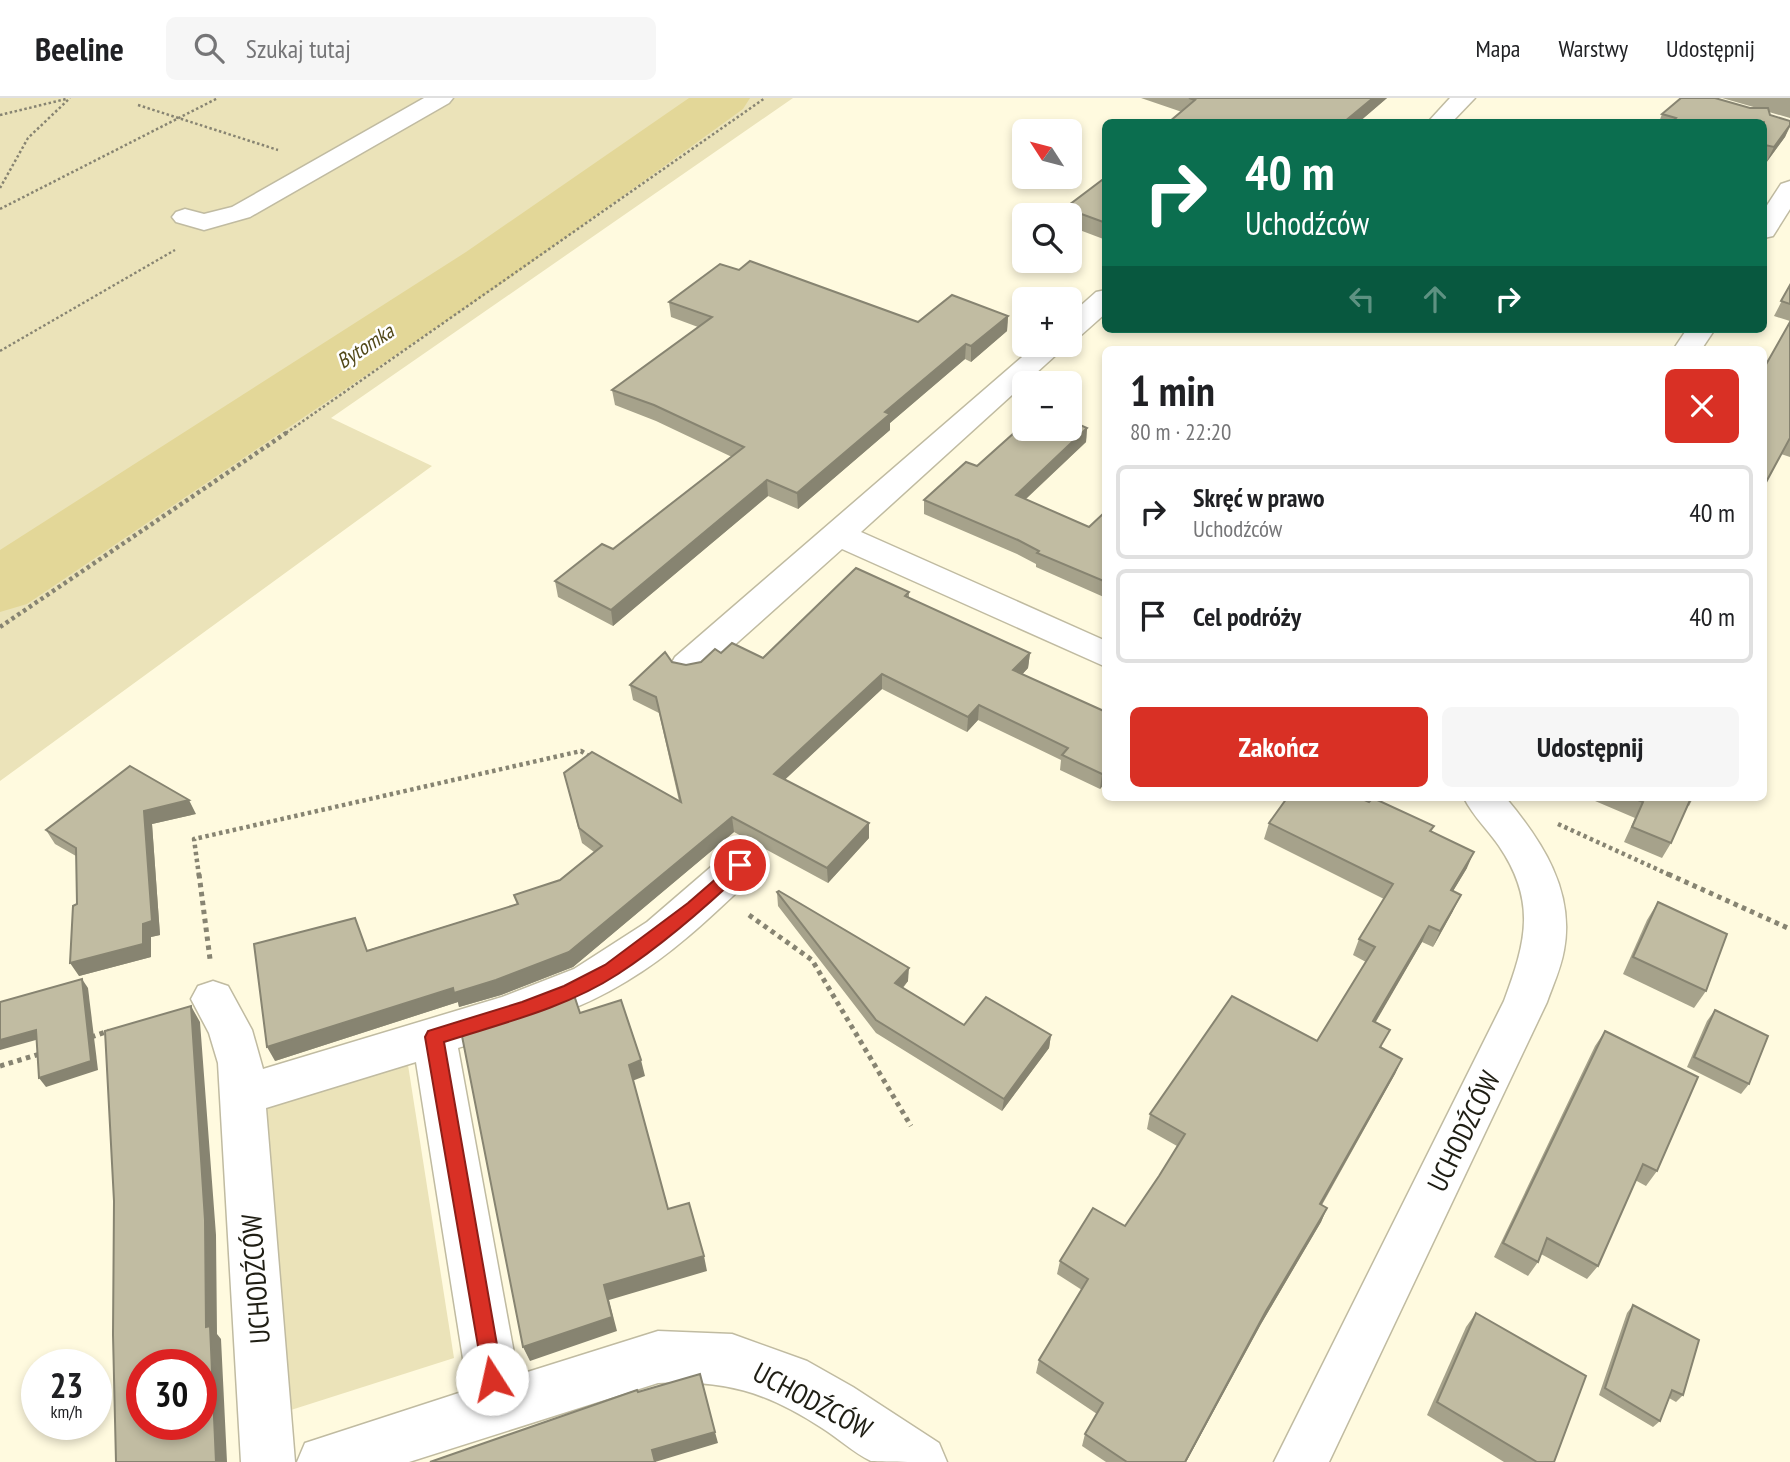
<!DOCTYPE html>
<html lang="pl">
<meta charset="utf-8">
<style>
body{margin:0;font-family:"PT Sans Narrow",sans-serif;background:#f6f6f6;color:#202124;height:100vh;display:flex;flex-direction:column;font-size:26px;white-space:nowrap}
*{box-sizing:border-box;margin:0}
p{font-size:23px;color:#757577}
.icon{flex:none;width:38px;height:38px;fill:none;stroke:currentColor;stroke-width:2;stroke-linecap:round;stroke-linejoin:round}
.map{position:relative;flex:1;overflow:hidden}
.drawer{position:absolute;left:1102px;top:248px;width:665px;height:455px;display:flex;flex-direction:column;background:#fff;border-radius:10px;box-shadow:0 4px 10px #0003}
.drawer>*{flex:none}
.top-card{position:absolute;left:1102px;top:21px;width:665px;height:214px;border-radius:10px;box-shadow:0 4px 10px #0003;background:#0b6e4f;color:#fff;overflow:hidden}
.needle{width:46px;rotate:306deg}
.tools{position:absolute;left:1012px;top:21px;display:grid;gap:14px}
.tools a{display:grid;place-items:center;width:70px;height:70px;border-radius:10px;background:#fff;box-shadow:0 4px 10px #0003;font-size:35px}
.speed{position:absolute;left:21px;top:1251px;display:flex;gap:14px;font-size:35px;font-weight:700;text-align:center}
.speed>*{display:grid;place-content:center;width:91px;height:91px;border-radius:50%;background:#fff;box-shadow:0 4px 10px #0003;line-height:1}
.speed small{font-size:18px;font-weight:400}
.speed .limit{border:10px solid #d22;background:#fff;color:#111}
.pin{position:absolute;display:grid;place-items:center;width:60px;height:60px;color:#fff;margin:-30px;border:4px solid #fff;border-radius:50%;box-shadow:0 2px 7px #0007}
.me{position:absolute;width:77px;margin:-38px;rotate:350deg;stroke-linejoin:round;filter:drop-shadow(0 0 5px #0008)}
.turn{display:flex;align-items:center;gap:24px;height:147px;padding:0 28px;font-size:32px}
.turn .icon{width:91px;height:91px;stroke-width:2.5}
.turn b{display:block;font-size:49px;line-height:60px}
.lanes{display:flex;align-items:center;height:66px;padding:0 28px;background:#0003;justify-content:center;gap:35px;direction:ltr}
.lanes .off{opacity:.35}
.round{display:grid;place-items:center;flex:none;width:74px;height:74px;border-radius:10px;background:#f6f6f6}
.overview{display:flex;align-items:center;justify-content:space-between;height:119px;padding:0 28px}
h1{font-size:42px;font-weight:800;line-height:52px}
.primary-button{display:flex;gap:14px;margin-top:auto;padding:14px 28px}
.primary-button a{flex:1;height:80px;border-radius:10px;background:#d93025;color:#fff;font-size:28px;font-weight:800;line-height:80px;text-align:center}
.primary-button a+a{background:#f6f6f6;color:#202124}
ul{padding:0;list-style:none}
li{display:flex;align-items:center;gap:21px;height:94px;margin:0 14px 10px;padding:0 14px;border:4px solid #e0e0e0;border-radius:10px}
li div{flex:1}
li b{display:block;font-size:26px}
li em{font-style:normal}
header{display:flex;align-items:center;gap:42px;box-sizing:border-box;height:98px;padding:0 35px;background:#fff;border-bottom:2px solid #e0e0e0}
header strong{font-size:33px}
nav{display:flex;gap:38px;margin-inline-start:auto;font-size:24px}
.search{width:490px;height:63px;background:#f6f6f6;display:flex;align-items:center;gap:18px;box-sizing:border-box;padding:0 24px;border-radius:10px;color:#757577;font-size:26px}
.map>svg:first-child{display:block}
.green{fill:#ebe3b9}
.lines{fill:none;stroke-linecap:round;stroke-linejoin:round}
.river{fill:#e3d798;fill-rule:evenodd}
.minor-casing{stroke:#c0bba1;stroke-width:3}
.path-far2{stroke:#878472;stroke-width:2.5;stroke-dasharray:2.5 2.5;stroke-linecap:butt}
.path-far1{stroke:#878472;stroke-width:4.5;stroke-dasharray:3.5 3.5;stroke-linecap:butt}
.path{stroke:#878472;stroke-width:5;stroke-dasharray:4.5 4.5;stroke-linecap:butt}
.minor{fill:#fff;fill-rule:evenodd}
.wall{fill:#a6a28b}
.shaded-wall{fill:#878471}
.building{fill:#c1bca2;stroke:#878471;stroke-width:2;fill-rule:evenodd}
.route{fill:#d93025;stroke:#8d1f18;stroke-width:2}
.labels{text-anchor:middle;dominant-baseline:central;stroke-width:5;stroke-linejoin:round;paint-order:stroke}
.far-water-label{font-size:21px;font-style:italic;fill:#524919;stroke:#fff}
.near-street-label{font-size:28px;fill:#1f1e14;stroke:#fff}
</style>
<header>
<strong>Beeline</strong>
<div class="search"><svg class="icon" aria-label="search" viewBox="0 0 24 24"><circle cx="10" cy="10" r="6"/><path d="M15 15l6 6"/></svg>Szukaj tutaj</div>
<nav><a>Mapa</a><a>Warstwy</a><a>Udostępnij</a></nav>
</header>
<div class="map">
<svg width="1790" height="1364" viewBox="0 0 1790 1364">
<rect width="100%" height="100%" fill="#fffadf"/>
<!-- green -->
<g class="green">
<path d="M 0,0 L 706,0 L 471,164 L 0,471 Z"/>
<path d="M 746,0 L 793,0 L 331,320 L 432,368 L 0,683 L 0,504 L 496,175 Z"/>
<path d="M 408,967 L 454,1260 L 291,1312 L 265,1006 Z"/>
</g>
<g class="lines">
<!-- river -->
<path class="river" d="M 689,0 L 750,0 L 743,11 L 510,180 L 27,506 L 0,514 L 0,452 L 466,154 Z"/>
<!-- minor casing -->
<g class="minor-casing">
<g id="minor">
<path d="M 424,0 L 453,0 L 449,5 L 250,119 L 204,132 L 176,124 L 172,119 L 176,114 L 185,111 L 204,116 L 232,109 Z"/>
<path d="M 1450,0 L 1475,0 L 1452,24 L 1428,24 Z"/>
<path d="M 1790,83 L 1790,111 L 1773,138 L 1764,140 L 1764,112 L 1781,86 Z"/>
<path d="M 1106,192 L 1106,215 L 1079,239 L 1069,241 L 1069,218 L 1096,194 Z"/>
<path d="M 1687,231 L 1715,231 L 1701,252 L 1673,252 Z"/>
<path d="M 1036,247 L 1067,247 L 861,434 L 1106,543 L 1106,569 L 842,451 L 701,577 L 688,580 L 675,577 L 670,568 L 675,559 Z"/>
<path d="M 1464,700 L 1506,700 C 1542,743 1575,793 1564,852 C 1561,870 1553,887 1547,904 L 1329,1364 L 1274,1364 L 1504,903 C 1526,844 1537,804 1499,748 C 1488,732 1473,718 1464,700 Z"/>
<path d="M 740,751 L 754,756 L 760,767 L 754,778 C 714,816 674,855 627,883 C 575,915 516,932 458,950 L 518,1277 L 658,1233 L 732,1236 L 807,1263 L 853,1289 L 939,1345 L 947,1364 C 930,1364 885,1364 871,1363 C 854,1355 838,1340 822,1330 C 765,1293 725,1282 658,1285 L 409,1364 L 297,1364 L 305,1345 L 468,1292 L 416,964 L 266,1010 L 295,1364 L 241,1364 L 218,965 L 209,935 L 191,901 L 198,888 L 213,883 L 228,888 L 252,932 L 263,971 L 502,899 L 574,871 L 647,824 L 726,756 Z"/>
</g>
</g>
<!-- path-far2 -->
<g class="path-far2">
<path d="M 138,7 L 278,52"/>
<path d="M 0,17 L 66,1"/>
<path d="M 0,90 L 28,40 L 70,0"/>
<path d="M 0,111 L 218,0"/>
<path d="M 0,253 L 175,152"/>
<path d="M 286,335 L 765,0"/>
</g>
<!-- path-far1 -->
<g class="path-far1">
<path d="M 0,529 L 289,333"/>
<path d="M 1558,726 L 1672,778"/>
<path d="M 199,778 L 194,741 L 581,653 L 592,660"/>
</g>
<!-- path -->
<g class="path">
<path d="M 199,776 L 210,861"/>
<path d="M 1668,776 L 1790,831"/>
<path d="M 749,817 L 812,862 L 911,1028"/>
<path d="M 91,939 L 109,933"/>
<path d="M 0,968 L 43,955"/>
</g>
<!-- minor -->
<use href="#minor" class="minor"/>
</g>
<!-- wall -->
<g class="wall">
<path d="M 1141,0 L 1387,0 L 1359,24 L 1169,24 L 1182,14 Z"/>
<path d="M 1722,0 L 1790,0 L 1790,20 L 1769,14 L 1770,17 L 1790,23 L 1790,29 L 1785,39 L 1766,65 L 1764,65 L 1764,24 L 1659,24 L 1662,16 L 1757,10 Z"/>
<path d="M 1106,79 L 1106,142 L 1069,128 L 1069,117 L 1065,117 L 1065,110 Z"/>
<path d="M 1790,187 L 1790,223 L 1774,218 Z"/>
<path d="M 669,204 L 918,224 L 1008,218 L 1007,233 L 971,264 L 965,261 L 890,325 L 890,332 L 798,411 L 768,398 L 613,528 L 558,499 L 555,483 L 613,451 L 732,359 L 656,323 L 615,307 L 612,292 L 698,229 L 671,219 Z"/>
<path d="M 1790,224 L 1790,359 L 1781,356 Z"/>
<path d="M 1087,330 L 1086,344 L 1025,402 L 1089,429 L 1106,413 L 1106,500 L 1036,469 L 1036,466 L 1017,456 L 924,416 L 924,402 L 977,368 Z"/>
<path d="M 909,494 L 909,500 L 1030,555 L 1028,570 L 1022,576 L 1106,614 L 1106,684 L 1100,691 L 1060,672 L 1061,662 L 978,622 L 967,634 L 882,591 L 785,681 L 869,740 L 828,785 L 734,734 L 573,869 L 501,897 L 459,909 L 458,904 L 275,963 L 368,852 L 517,806 L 514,797 L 560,782 L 594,754 L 582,745 L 564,675 L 679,703 L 659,615 L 633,602 L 630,587 L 672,564 L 686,567 L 701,564 L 721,555 L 763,560 Z"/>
<path d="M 1588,700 L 1693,700 L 1689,708 L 1687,707 L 1671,745 L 1662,760 L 1624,744 L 1635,720 Z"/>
<path d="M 1369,704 L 1434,728 L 1431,734 L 1467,770 L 1453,793 L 1453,813 L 1433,849 L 1422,844 L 1375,924 L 1382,950 L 1402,961 L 1395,976 L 1322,1107 L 1327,1110 L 1321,1124 L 1261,1226 L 1186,1364 L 1106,1364 L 1082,1348 L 1085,1336 L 1097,1316 L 1036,1275 L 1039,1262 L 1082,1192 L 1057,1176 L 1060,1163 L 1125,1128 L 1159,1078 L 1177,1048 L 1147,1031 L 1150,1016 L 1317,943 L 1366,864 L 1353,857 L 1359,841 L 1384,801 L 1264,741 L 1269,725 Z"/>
<path d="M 196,716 L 152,726 L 160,837 L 151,839 L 151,859 L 79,878 L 76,758 L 55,746 L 46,732 Z"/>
<path d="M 777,794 L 908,883 L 903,890 L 964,927 L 1051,937 L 1049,950 L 1002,1013 L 876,935 L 778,808 Z"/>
<path d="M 1658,804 L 1706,893 L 1694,910 L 1623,876 L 1647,822 Z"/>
<path d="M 1715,912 L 1749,986 L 1741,996 L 1687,969 L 1707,923 Z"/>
<path d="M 1605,933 L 1657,1073 L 1646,1088 L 1635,1082 L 1598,1168 L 1587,1181 L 1541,1156 L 1538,1164 L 1528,1178 L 1494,1159 L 1595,948 Z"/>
<path d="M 1633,1207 L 1683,1297 L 1676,1304 L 1669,1300 L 1660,1323 L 1653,1329 L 1599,1297 L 1627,1215 Z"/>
<path d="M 1476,1215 L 1554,1364 L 1504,1364 L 1427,1317 L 1466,1229 Z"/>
</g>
<!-- shaded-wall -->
<g class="shaded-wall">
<path d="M 1373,0 L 1387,0 L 1359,24 L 1344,24 Z"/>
<path d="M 1790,27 L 1785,39 L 1766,65 L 1774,49 Z"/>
<path d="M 1008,218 L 1007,233 L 971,264 L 971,248 Z"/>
<path d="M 966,246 L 965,261 L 890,325 L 890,332 L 798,411 L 797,395 L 885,314 Z"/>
<path d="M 1087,330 L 1086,344 L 1014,412 L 1016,397 Z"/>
<path d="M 767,382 L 768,398 L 613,528 L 611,512 Z"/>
<path d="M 1030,555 L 1028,570 L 1012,588 L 1013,572 Z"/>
<path d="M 882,576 L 882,591 L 775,691 L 774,676 Z"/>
<path d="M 979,607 L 978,622 L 967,634 L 968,619 Z"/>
<path d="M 1106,672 L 1106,684 L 1100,691 L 1102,676 Z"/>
<path d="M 189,702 L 196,716 L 152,726 L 160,837 L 151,839 L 151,859 L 79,878 L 70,865 L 144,713 Z"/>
<path d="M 732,719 L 734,734 L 573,869 L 501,897 L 459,909 L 458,904 L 275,963 L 267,949 Z"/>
<path d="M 869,725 L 869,740 L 828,785 L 827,770 Z"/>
<path d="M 1474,754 L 1467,770 L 1444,808 L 1451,792 Z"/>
<path d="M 1461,797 L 1453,813 L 1433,849 L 1440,833 Z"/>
<path d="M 1429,828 L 1422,844 L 1367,939 L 1373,923 Z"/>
<path d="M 909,870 L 908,883 L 895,898 L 895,885 Z"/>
<path d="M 82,881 L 88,890 L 98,972 L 46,989 L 39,980 Z"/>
<path d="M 191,908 L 200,924 L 216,1137 L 217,1236 L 221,1241 L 227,1364 L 216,1364 L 206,1229 Z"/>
<path d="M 36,932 L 43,940 L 0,952 L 0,942 Z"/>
<path d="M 1051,937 L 1049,950 L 1002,1013 L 1004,1001 Z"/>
<path d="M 1402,961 L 1395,976 L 1314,1120 L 1320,1106 Z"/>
<path d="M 641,962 L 645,978 L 632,983 L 629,967 Z"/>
<path d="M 1327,1110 L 1321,1124 L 1261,1226 L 1186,1364 L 1185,1364 L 1266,1213 Z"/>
<path d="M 704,1158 L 707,1173 L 609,1202 L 617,1233 L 530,1263 L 523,1249 L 604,1187 Z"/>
<path d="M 715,1334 L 718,1345 L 655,1364 L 652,1352 Z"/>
</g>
<!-- building -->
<g class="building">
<path d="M 1189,0 L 1373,0 L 1344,24 L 1169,24 L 1195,2 Z"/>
<path d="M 1681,0 L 1715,0 L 1750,10 L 1768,10 L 1770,17 L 1790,23 L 1790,27 L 1774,49 L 1765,47 L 1764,48 L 1764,24 L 1678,24 L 1673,23 L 1676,20 L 1662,16 Z"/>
<path d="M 1106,79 L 1106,125 L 1065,110 Z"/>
<path d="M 750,163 L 918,224 L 952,197 L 1008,218 L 971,248 L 966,246 L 885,314 L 890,316 L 797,395 L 767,382 L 611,512 L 555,483 L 602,446 L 613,451 L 744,349 L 654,307 L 612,292 L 712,219 L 669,204 L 720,166 L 739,172 Z"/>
<path d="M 1790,187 L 1790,206 L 1781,203 Z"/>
<path d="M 1790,224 L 1790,340 L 1764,388 L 1764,270 Z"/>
<path d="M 1069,322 L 1087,330 L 1016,397 L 1089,429 L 1106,413 L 1106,484 L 1037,455 L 1039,453 L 1018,442 L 924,402 L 966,364 L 977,368 L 1024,326 L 1024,331 L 1069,331 Z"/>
<path d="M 856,470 L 909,494 L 905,498 L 1030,555 L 1013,572 L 1106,614 L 1106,672 L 1102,676 L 1062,657 L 1068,650 L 979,607 L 968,619 L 882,576 L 774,676 L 869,725 L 827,770 L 732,719 L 569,854 L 496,882 L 454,895 L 453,890 L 267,949 L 254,846 L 355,820 L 367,853 L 518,806 L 514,797 L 560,782 L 602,748 L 579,730 L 564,675 L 592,654 L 681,704 L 656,599 L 630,587 L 665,554 L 672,564 L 686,567 L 701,564 L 715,551 L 721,555 L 732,545 L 763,560 Z"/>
<path d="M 130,668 L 189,702 L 144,713 L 152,823 L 143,826 L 143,846 L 70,865 L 73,808 L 77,806 L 76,750 L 46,732 Z"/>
<path d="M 1287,700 L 1360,700 L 1369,704 L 1373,700 L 1434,728 L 1430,733 L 1474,754 L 1451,792 L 1461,797 L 1440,833 L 1429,828 L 1373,923 L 1390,932 L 1380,949 L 1402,961 L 1320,1106 L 1327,1110 L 1266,1213 L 1185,1364 L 1127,1364 L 1085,1336 L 1103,1305 L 1039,1262 L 1088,1181 L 1060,1163 L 1093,1110 L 1125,1128 L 1159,1078 L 1185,1036 L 1150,1016 L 1232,898 L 1317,943 L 1375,849 L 1359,841 L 1393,786 L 1269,725 Z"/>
<path d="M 1633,700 L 1691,700 L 1671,745 L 1632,729 L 1643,704 Z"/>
<path d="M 779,793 L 909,870 L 895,885 L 964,927 L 986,899 L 1051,937 L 1004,1001 L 876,922 L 777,794 Z"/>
<path d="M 1658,804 L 1727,836 L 1706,893 L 1633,859 Z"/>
<path d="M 82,881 L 91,963 L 39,980 L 36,932 L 0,942 L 0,904 Z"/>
<path d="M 573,894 L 580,915 L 621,902 L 641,962 L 629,967 L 668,1111 L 689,1105 L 704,1158 L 604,1187 L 612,1219 L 523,1249 L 461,933 Z"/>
<path d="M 191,908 L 205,1122 L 206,1229 L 210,1228 L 216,1364 L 116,1364 L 113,1237 L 114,1103 L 105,933 ZM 142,1267 L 201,1267 L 201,1326 L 142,1326 Z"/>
<path d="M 1715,912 L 1768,938 L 1749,986 L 1694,959 Z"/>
<path d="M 1605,933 L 1698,979 L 1657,1073 L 1643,1066 L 1598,1168 L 1547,1140 L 1538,1164 L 1503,1145 Z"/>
<path d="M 1633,1207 L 1699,1242 L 1683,1297 L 1672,1292 L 1660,1323 L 1605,1290 Z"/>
<path d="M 1476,1215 L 1586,1278 L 1554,1364 L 1537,1364 L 1437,1304 Z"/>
<path d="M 700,1276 L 715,1334 L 652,1352 L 655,1364 L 430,1364 L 637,1292 L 638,1294 Z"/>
</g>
<!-- route -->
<path class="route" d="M 740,760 L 746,762 L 746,771 C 706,809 664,846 618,876 C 566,910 503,925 444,944 L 503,1281 L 500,1289 L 492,1292 L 485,1289 L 425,939 L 428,933 L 522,904 L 564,888 L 605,867 L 688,805 Z"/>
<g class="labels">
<!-- far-water labels -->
<g class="far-water-label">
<text transform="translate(365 248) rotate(-33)">Bytomka</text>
</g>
<!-- near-street labels -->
<g class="near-street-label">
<text transform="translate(1463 1033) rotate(-64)">UCHODŹCÓW</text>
<text transform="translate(255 1181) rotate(-94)">UCHODŹCÓW</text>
<text transform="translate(813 1302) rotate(28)">UCHODŹCÓW</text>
</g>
</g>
</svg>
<div class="tools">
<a><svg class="needle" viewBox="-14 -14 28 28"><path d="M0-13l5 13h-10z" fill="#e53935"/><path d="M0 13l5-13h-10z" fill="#757577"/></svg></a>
<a><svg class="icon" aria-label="search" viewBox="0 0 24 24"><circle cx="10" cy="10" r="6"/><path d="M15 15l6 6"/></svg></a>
<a>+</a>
<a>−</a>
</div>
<div class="speed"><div>23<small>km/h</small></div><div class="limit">30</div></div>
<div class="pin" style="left:740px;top:767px;background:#d93025"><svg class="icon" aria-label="arrive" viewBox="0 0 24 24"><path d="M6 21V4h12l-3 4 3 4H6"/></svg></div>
<svg class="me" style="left:492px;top:1281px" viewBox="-20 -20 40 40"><circle r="19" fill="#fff"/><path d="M0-13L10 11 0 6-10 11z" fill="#d93025"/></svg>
<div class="top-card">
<div class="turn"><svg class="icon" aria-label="right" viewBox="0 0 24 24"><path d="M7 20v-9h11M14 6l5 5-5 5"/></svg><div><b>40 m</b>Uchodźców</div></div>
<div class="lanes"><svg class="icon off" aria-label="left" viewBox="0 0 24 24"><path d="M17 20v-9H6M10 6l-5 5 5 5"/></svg><svg class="icon off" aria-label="ahead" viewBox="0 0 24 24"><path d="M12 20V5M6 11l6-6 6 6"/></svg><svg class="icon" aria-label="right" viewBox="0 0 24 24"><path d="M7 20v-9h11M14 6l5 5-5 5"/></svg></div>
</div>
<section class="drawer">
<div class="overview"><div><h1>1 min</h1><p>80 m · 22:20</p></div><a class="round" style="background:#d93025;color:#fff"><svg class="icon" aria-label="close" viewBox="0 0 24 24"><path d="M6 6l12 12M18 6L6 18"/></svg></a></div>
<ul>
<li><svg class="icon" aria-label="right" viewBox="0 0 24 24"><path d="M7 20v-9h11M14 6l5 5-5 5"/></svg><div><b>Skręć w prawo</b><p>Uchodźców</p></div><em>40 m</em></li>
<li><svg class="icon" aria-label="arrive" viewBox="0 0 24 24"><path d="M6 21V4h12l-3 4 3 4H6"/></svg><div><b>Cel podróży</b></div><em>40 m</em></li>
</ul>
<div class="primary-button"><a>Zakończ</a><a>Udostępnij</a></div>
</section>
</div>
